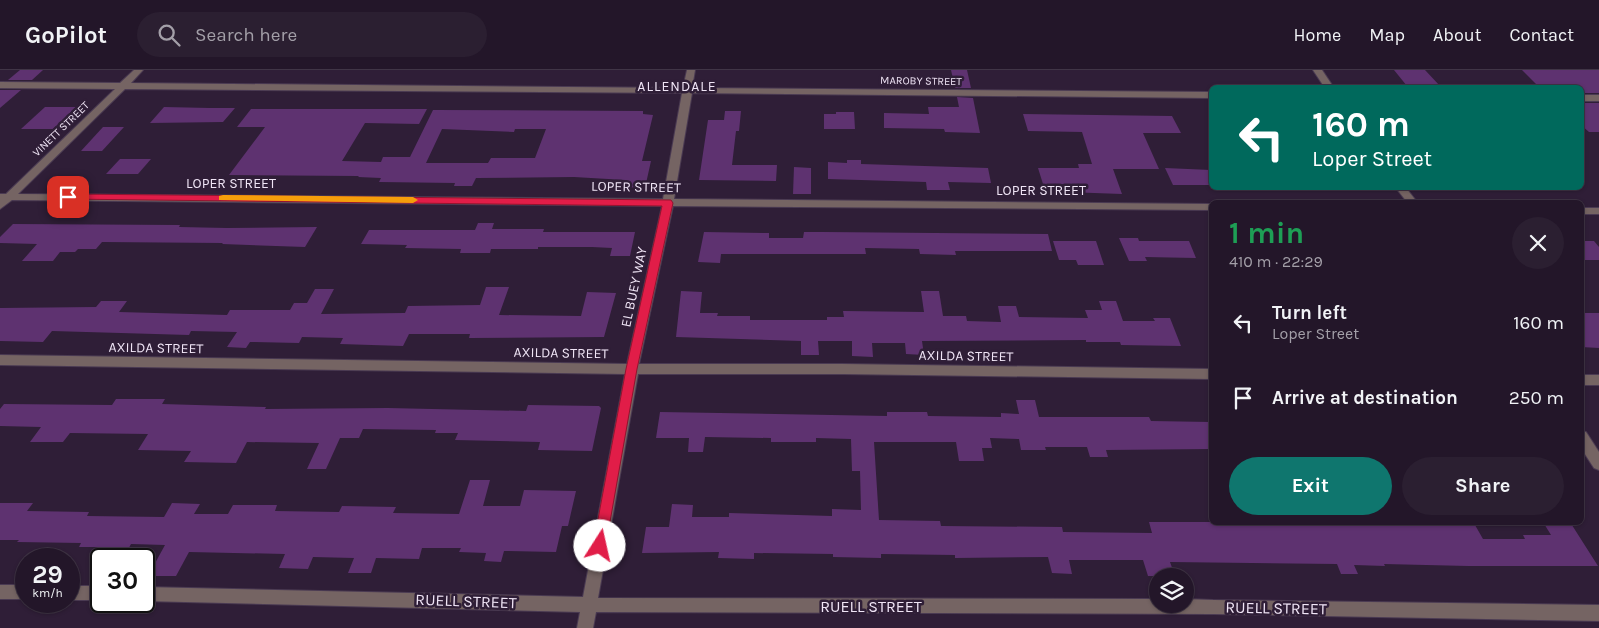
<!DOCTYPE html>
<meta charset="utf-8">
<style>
body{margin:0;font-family:Karla,sans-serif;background:#2b1f31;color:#f1f3f6;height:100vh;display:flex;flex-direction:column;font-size:19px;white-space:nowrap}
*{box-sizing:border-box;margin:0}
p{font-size:16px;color:#a39fa8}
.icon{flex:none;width:28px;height:28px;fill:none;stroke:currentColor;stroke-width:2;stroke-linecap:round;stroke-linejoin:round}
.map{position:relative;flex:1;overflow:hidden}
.side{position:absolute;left:1209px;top:130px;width:375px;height:325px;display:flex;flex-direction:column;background:#231629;border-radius:8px;box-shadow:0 1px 4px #0004,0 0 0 1px #403546}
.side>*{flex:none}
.hud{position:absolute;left:1209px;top:15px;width:375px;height:105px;border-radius:8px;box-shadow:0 1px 4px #0004,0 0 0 1px #403546;background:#00695c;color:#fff;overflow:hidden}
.fabs{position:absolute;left:1149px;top:498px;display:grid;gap:10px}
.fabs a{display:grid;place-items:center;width:45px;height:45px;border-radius:50%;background:#231629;box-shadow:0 1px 4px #0004,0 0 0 1px #403546;font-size:25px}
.speed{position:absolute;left:15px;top:478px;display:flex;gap:10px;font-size:25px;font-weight:700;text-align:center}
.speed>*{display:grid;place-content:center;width:65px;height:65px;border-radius:50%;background:#231629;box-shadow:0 1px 4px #0004,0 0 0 1px #403546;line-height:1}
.speed small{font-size:12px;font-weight:400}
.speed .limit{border:2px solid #111;border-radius:8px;background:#fff;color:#111}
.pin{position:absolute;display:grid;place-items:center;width:42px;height:42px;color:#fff;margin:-21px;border-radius:10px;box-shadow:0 2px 8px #0006}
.me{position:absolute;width:55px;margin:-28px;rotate:10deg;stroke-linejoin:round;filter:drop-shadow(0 0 4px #0008)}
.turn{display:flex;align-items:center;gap:18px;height:105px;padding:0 20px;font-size:22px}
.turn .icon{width:65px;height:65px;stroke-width:2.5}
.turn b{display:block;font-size:35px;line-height:42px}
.round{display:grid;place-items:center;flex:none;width:52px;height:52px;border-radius:26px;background:#2b1f31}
.overview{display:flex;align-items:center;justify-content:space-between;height:85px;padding:0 20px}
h1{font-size:30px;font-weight:700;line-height:38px;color:#1e9e55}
.action{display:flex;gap:10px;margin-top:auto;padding:10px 20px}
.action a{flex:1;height:58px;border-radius:30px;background:#0f766e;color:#fff;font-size:20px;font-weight:700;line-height:58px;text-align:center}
.action a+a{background:#2b1f31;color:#f1f3f6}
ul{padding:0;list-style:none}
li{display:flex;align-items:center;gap:15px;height:75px;padding:0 20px}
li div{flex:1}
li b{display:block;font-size:19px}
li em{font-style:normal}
header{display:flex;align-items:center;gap:30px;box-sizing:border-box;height:70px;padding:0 25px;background:#231629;border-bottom:1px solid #403546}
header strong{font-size:24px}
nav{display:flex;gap:28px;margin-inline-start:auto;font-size:18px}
.search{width:350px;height:45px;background:#2b1f31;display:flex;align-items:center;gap:12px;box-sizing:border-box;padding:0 18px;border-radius:28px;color:#a39fa8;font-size:19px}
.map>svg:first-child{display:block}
.building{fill:#5e3270;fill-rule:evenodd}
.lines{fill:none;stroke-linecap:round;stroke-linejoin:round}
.street-casing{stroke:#4a3a52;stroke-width:2}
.street{fill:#756463;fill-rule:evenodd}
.route{fill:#e11d48;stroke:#92132f}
.slow{fill:#f59e0b}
.labels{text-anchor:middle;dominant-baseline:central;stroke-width:5;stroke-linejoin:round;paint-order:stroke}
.far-street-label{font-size:11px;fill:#f0e5f6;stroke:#2f1e37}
.far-quarter-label{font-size:14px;letter-spacing:1px;fill:#f0e5f6;stroke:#2f1e37}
.street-label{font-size:14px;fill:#f0e5f6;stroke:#2f1e37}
.near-street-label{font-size:16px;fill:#f0e5f6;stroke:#2f1e37}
</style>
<header>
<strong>GoPilot</strong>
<div class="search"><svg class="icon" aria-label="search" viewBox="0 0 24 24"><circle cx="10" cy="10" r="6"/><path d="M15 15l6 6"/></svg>Search here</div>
<nav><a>Home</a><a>Map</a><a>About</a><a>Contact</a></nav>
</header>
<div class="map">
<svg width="1599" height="558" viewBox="0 0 1599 558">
<rect width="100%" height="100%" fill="#2f1e37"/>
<!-- building -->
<g class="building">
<path d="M 20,0 L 43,0 L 32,10 L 8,10 Z"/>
<path d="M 951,0 L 967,0 L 971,18 L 955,18 Z"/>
<path d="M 1394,0 L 1425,0 L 1440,16 L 1407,16 Z"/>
<path d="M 1522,0 L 1599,0 L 1599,23 L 1581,23 L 1581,18 L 1540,18 Z"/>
<path d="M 0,20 L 21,20 L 0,38 Z"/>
<path d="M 957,27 L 973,28 L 980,63 L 945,62 L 944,59 L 884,58 L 884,43 L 929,44 L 928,37 L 959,37 Z"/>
<path d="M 1581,33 L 1599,33 L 1599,62 L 1589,62 L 1581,55 Z"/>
<path d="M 45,37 L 76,37 L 53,59 L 21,59 Z"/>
<path d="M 164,37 L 210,38 L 235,38 L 223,52 L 150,53 Z"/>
<path d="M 251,39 L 427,39 L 419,54 L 365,53 L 342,91 L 381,92 L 383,87 L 410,87 L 433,40 L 643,41 L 643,44 L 653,45 L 642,91 L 651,91 L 645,118 L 623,117 L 625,110 L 574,107 L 476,108 L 472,116 L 454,116 L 455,113 L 379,112 L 381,108 L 358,107 L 359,106 L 229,105 L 265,57 L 237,57 ZM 442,59 L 514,62 L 515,59 L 546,59 L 535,88 L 491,88 L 488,93 L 426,93 Z"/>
<path d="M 725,41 L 741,41 L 739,61 L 736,61 L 732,95 L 777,95 L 776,111 L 699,110 L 708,50 L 724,50 Z"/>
<path d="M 836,42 L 854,42 L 855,59 L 824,59 L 824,44 L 836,44 Z"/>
<path d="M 1023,44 L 1172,46 L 1181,63 L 1143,63 L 1159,99 L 1113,99 L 1122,124 L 1066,122 L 1063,114 L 1043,114 L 1038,98 L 1079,98 L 1078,94 L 1092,94 L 1082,62 L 1028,61 Z"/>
<path d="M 103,57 L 124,57 L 102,81 L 81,81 Z"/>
<path d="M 120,89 L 151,89 L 138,104 L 106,104 Z"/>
<path d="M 847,90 L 861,90 L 861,94 L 988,98 L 991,113 L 948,112 L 950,120 L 927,120 L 926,112 L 828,109 L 828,92 L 847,93 Z"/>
<path d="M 794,97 L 811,98 L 811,124 L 793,124 Z"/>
<path d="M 1165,98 L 1211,100 L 1211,115 L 1173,115 Z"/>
<path d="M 478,153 L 494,153 L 492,159 L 544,159 L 543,162 L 635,162 L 630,186 L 610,186 L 612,178 L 592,177 L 538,177 L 538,179 L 491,179 L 490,183 L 460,183 L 461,179 L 405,178 L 407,175 L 361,174 L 369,160 L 475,160 Z"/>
<path d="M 13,154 L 180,155 L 179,157 L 227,158 L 317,157 L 305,177 L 222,174 L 223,173 L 102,172 L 96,179 L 78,179 L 75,182 L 60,182 L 53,191 L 22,191 L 37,174 L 0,173 L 0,167 Z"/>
<path d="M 704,162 L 769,163 L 769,168 L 803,168 L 804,162 L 824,162 L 1048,164 L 1052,181 L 955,181 L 956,185 L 920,184 L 919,179 L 865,178 L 866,184 L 721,184 L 720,193 L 698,192 Z"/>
<path d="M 1119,168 L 1138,168 L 1139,171 L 1189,171 L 1196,188 L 1145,187 L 1147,191 L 1129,191 Z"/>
<path d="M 1053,171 L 1096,171 L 1104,195 L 1078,195 L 1076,190 L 1059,190 Z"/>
<path d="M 1581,171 L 1594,171 L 1599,177 L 1599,190 L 1581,190 Z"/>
<path d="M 486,217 L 509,217 L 499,245 L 581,246 L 587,222 L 616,223 L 604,267 L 469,268 L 470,264 L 409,264 L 403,276 L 340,274 L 343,268 L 302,267 L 299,273 L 250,272 L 246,278 L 227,277 L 237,262 L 191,261 L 189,265 L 52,261 L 43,272 L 0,271 L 0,238 L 96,237 L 101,231 L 127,231 L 119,242 L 227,245 L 230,240 L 290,240 L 294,233 L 307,233 L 315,219 L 334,219 L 321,244 L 405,243 L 408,236 L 480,235 Z"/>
<path d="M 681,221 L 702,222 L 700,243 L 718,243 L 717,246 L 750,246 L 750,250 L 827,250 L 827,247 L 844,247 L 843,241 L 924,242 L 921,221 L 939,221 L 943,246 L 966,246 L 967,251 L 1001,252 L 998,236 L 1016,236 L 1019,247 L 1088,248 L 1085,240 L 1102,240 L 1099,231 L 1116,231 L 1123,251 L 1155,251 L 1153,248 L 1170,248 L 1181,276 L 1121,275 L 1120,272 L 1086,272 L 1086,270 L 922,271 L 924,285 L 906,284 L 905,273 L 872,273 L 873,287 L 852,286 L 852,271 L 818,271 L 819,285 L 801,285 L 801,271 L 676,267 Z"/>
<path d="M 1581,243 L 1599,243 L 1599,278 L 1581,277 Z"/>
<path d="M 116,329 L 165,329 L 162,334 L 266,337 L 265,339 L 388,338 L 526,341 L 528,335 L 599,336 L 601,338 L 592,381 L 538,380 L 540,372 L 455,370 L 458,363 L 435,363 L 436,360 L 363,359 L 359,368 L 340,368 L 326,399 L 307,399 L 319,373 L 247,372 L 236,393 L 184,392 L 191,381 L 138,380 L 148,364 L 70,363 L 63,372 L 30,372 L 41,357 L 0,356 L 0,339 L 4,334 L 112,335 Z"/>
<path d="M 1016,330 L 1035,330 L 1039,347 L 1149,347 L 1151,351 L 1211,352 L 1211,379 L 1106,380 L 1108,387 L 1090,387 L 1087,377 L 1045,377 L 1046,380 L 1021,380 L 1019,369 L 990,368 L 992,378 L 982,378 L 984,391 L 959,391 L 956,372 L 874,372 L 879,450 L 940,451 L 941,456 L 1062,457 L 1063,462 L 1152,463 L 1149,452 L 1432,452 L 1433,454 L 1475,455 L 1483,469 L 1525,469 L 1523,465 L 1551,465 L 1543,452 L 1570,452 L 1598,496 L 1468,496 L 1384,494 L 1385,496 L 1354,495 L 1358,504 L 1341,504 L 1337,494 L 1170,492 L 1175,506 L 1148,506 L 1143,490 L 1069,490 L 1072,504 L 1052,503 L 1048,487 L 955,488 L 955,485 L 881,484 L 881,488 L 833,487 L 833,484 L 754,483 L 754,489 L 718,488 L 719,482 L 642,483 L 646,457 L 669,457 L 672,434 L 693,435 L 692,447 L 729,447 L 729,443 L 832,446 L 832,439 L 861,440 L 860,401 L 852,401 L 851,369 L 816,368 L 816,372 L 771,372 L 771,368 L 705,367 L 703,382 L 688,382 L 689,368 L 656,368 L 660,342 L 887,346 L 887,342 L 927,342 L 928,346 L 1001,347 L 1001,343 L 1019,344 Z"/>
<path d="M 470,410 L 490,410 L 483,436 L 520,436 L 524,420 L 576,421 L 568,456 L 562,456 L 556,482 L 504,481 L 501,492 L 484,491 L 486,483 L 459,482 L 461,478 L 422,478 L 419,489 L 376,488 L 371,503 L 348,503 L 354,488 L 313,487 L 308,499 L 279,498 L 285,484 L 189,482 L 176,506 L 148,506 L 165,475 L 131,474 L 123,489 L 99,489 L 106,477 L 79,477 L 81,473 L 17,472 L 19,470 L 0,470 L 0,433 L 33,433 L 27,441 L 89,442 L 87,446 L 164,447 L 172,433 L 200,434 L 194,444 L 228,444 L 233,435 L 277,435 L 275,441 L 339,442 L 342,436 L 396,437 L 393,443 L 459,444 Z"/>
</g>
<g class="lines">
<!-- street casing -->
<g class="street-casing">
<g id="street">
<path d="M 134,0 L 143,0 L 131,13 L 683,18 L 687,0 L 695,0 L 692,18 L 1211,22 L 1211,28 L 692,23 L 674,129 L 1211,134 L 1211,140 L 673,136 L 639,294 L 843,294 L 1211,299 L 1211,309 L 843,304 L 638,304 L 598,528 L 1158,529 L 1158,534 L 1185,534 L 1185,529 L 1213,530 L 1599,535 L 1599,551 L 1213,544 L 596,542 L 593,558 L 577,558 L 580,542 L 144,531 L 144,517 L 583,527 L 625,304 L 0,295 L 0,285 L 627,294 L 662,136 L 12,130 L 0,139 L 0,124 L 6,124 L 115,19 L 0,18 L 0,12 L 120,13 ZM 125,19 L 682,23 L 663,129 L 18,124 Z"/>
<path d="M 1313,0 L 1322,0 L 1334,18 L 1325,18 Z"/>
<rect x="1581" y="25" width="18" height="6"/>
<path d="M 1396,118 L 1406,118 L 1417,132 L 1407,132 Z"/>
<rect x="1581" y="138" width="18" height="6"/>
<rect x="1581" y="305" width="18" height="10"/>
<path d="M 1581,361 L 1586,362 L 1599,382 L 1599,400 L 1594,398 L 1581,378 Z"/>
<rect x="0" y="515" width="26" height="14"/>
<rect x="69" y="516" width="32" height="14"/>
</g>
</g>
<!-- street -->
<use href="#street" class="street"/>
</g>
<!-- route -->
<path class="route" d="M 68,124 L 671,130 L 673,133 L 637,299 L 605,480 L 600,482 L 595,480 L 593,476 L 626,299 L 662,136 L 64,129 L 63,127 Z"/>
<!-- slow -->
<path class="slow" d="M 223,125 L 413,127 L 418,130 L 413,133 L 219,130 L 219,126 Z"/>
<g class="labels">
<!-- far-street labels -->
<g class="far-street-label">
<text transform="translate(921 11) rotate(1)">MAROBY STREET</text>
<text transform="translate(61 59) rotate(-44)">VINETT STREET</text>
</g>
<!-- far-quarter labels -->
<g class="far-quarter-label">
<text x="677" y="16">ALLENDALE</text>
</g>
<!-- street labels -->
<g class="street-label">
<text x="231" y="113">LOPER STREET</text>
<text transform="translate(636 117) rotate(1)">LOPER STREET</text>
<text x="1041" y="120">LOPER STREET</text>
<text transform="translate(634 217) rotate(-78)">EL BUEY WAY</text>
<text transform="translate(156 278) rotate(1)">AXILDA STREET</text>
<text transform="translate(561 283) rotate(1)">AXILDA STREET</text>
<text transform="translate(966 286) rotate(1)">AXILDA STREET</text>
</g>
<!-- near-street labels -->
<g class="near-street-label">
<text transform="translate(466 531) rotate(2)">RUELL STREET</text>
<text x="871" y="536">RUELL STREET</text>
<text transform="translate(1276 538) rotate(1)">RUELL STREET</text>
</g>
</g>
</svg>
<div class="fabs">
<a><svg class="icon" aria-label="layers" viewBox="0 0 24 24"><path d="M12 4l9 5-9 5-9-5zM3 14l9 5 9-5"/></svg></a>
</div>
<div class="speed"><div>29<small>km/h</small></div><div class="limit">30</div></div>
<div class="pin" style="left:68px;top:127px;background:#d93025"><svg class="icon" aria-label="arrive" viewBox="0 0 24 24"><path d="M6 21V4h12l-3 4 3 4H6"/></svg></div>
<svg class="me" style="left:600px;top:476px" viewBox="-20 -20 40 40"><circle r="19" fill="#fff"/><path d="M0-13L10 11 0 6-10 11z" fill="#e11d48"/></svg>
<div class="hud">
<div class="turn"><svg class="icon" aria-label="left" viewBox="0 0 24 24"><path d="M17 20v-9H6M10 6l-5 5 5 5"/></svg><div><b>160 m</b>Loper Street</div></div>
</div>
<section class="side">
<div class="overview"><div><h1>1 min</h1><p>410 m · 22:29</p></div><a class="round"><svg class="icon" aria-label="close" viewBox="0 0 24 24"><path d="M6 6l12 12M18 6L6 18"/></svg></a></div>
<ul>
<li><svg class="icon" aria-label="left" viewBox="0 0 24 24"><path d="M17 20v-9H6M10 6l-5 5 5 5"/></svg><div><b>Turn left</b><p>Loper Street</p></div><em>160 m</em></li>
<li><svg class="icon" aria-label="arrive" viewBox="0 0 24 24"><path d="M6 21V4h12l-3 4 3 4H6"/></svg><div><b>Arrive at destination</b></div><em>250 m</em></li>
</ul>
<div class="action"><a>Exit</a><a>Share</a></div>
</section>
</div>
